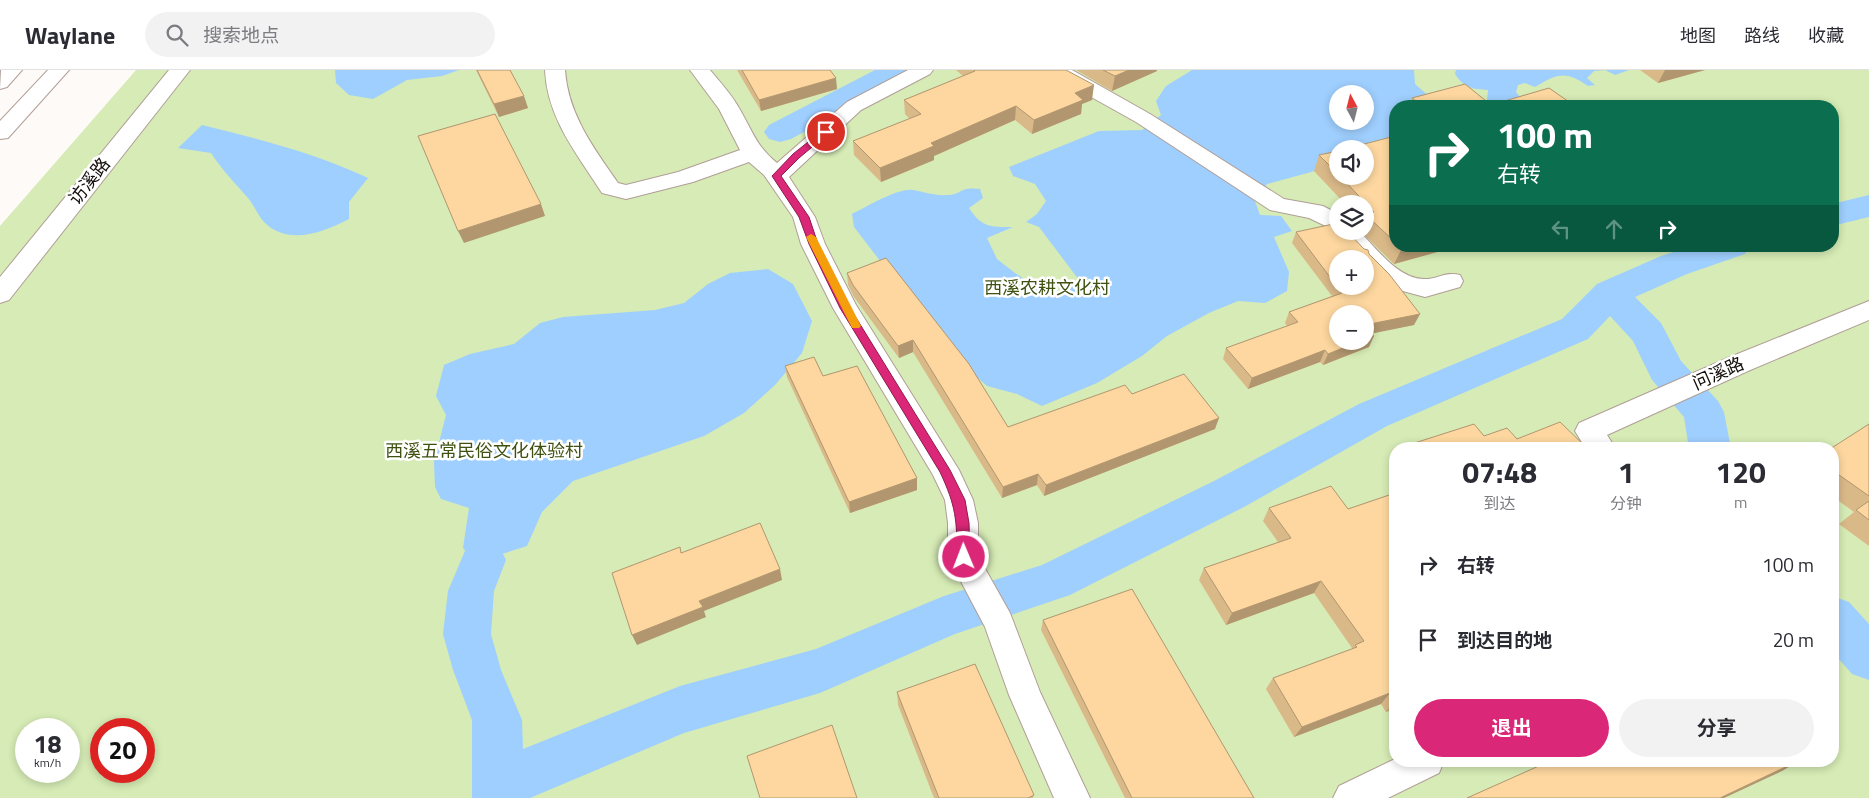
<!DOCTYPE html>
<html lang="zh">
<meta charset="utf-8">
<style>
body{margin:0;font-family:"Titillium Web","Noto Sans SC",sans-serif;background:#f2f2f3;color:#2b2b33;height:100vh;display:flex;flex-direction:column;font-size:19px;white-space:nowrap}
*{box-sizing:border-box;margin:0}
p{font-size:16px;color:#7c7c81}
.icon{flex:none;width:28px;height:28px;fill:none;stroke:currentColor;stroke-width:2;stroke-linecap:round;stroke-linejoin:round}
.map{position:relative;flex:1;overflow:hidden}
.sheet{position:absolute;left:1389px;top:372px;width:450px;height:325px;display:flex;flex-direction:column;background:#fff;border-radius:20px;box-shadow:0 2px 8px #0003}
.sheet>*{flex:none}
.hud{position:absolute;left:1389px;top:30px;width:450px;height:152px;border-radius:20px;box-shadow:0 2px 8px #0003;background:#0b6e4f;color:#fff;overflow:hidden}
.needle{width:32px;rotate:353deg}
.buttons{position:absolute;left:1329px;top:15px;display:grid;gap:10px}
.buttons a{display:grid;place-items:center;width:45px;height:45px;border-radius:50%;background:#fff;box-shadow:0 2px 8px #0003;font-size:25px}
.speed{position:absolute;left:15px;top:648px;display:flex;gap:10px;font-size:25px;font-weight:700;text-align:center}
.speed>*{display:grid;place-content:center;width:65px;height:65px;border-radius:50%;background:#fff;box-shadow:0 2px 8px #0003;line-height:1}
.speed small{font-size:12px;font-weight:400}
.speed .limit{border:8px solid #d22;background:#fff;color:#111}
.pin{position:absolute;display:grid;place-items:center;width:42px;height:42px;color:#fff;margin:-21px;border:2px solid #fff;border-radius:50%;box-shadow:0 1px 5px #0007}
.me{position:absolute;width:55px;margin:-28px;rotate:359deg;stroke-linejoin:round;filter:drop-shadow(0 0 4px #0008)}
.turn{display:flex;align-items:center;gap:18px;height:105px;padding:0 25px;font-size:22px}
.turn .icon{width:65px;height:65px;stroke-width:2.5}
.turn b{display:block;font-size:35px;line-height:42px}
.lanes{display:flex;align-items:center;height:48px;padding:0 25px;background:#0003;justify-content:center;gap:25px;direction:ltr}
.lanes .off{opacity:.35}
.eta{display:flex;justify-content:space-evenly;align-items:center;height:85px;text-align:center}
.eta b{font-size:30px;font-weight:700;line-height:35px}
.primary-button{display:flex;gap:10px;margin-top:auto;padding:10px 25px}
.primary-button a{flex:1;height:58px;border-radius:30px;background:#db2777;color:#fff;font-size:20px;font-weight:700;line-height:58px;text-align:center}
.primary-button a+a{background:#f2f2f3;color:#2b2b33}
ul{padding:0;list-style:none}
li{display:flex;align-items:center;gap:15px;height:75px;padding:0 25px}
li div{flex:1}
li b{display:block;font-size:19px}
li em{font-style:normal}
header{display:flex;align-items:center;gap:30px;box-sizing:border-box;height:70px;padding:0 25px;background:#fff;border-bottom:1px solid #e1e1e2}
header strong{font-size:24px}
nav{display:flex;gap:28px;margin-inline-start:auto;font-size:18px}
.search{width:350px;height:45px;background:#f2f2f3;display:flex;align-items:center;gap:12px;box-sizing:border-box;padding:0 18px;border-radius:28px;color:#7c7c81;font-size:19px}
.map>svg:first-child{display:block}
.green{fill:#d6ebb5;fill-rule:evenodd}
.water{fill:#9fcffe;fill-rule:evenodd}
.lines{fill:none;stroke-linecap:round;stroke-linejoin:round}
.canal{fill:#9fcffe;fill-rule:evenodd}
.minor-casing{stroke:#b09e96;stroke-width:2}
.highway-casing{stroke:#b09e96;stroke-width:2}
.minor{fill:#fff;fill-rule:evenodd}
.highway{fill:#fff;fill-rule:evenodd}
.wall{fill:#dab989}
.shaded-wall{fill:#b1966f}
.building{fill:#fdd79f;stroke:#b1966f;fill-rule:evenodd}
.route{fill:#db2777;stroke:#8e194d}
.slow{fill:#f59e0b}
.labels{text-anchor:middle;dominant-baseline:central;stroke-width:5;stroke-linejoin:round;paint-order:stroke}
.street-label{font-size:18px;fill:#130d0a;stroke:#fff}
.park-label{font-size:18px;fill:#3e5110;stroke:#fff}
</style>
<header>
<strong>Waylane</strong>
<div class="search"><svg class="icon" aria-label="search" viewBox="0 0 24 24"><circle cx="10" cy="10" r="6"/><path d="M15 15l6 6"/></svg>搜索地点</div>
<nav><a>地图</a><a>路线</a><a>收藏</a></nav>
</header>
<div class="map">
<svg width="1869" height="728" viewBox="0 0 1869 728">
<rect width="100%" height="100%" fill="#fefaf8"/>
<!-- green -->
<path class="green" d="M 136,0 L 1869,0 L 1869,728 L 0,728 L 0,156 ZM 1338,24 L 1365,24 L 1365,51 L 1338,51 ZM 1395,36 L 1832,36 L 1832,176 L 1395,176 ZM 1338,79 L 1365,79 L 1365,106 L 1338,106 ZM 1338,134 L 1365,134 L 1365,161 L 1338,161 ZM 1338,189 L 1365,189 L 1365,216 L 1338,216 ZM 1338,244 L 1365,244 L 1365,271 L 1338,271 ZM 1395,379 L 1832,379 L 1832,691 L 1395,691 ZM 26,659 L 69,659 L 69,701 L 26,701 ZM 101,659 L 144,659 L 144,701 L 101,701 Z"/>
<!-- water -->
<g class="water">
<path d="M 335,0 L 459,0 L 442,6 L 407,10 L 373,29 L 349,25 L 336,13 Z"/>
<path d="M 1192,0 L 1414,0 L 1415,14 L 1431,28 L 1432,36 L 1395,36 L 1395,68 L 1365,79 L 1338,79 L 1337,95 L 1267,114 L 1255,131 L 1260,145 L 1281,146 L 1292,161 L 1274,167 L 1289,202 L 1287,221 L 1265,233 L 1238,231 L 1209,243 L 1167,266 L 1142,286 L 1097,313 L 1042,336 L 1017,324 L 987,316 L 954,287 L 854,157 L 852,144 C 867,137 897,118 913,120 C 925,122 935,126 947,125 C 962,125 959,116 980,119 L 983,128 L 969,138 C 982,158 991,157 1013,157 L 987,168 L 997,189 L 1015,203 L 1046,223 L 1066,223 L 1079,210 L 1039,157 L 1026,152 L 1037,144 L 1046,131 L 1035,114 L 1013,106 L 1009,97 L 1099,61 L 1142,60 L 1161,45 L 1156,31 L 1166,16 ZM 1338,24 L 1365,24 L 1365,51 L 1338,51 Z"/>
<path d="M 1456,0 L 1629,0 L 1615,5 L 1605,0 L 1594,1 L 1587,8 L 1595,15 L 1588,16 C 1565,0 1557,4 1535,17 L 1525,13 L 1518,15 L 1516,22 L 1523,31 C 1510,35 1498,40 1487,31 L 1488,20 C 1472,19 1464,18 1455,4 Z"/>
<path d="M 202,55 C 259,69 315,83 368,108 L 349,132 L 349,149 C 324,162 287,177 263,151 C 257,144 254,135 248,128 C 235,113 222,100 211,83 L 178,78 Z"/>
<path d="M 768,199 L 793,214 L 812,251 L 802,283 L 775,315 L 744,343 L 704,366 L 573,411 L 542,442 L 527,476 L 483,490 L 473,489 L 463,478 L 469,438 L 441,429 L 435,417 L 434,392 L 446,345 L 436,326 L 444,295 L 470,284 L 514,274 L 540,253 L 563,247 L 655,240 L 684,233 L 708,214 L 730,203 Z"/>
</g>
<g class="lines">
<!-- canal -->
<g class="canal">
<path d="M 875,0 L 913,0 L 909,6 L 791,69 L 780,72 L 769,69 L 764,62 L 769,55 Z"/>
<path d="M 1869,125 L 1869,147 L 1832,156 L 1832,134 Z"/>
<path d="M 1692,176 L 1750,176 L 1745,184 L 1687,204 L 1635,227 L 1661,253 L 1681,291 L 1718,331 L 1724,342 L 1731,379 L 1689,379 L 1684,347 L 1652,310 L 1633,271 L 1610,246 L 1588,269 L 1387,356 L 1244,437 L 1070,525 L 955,564 L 820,623 L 684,663 L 530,728 L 472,728 L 472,650 L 453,600 L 443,564 L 448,521 L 467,476 L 483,470 L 499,476 L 506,490 L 494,521 L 491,564 L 501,600 L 522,650 L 523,679 L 680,616 L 816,579 L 944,526 L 1042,495 L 1214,411 L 1359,334 L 1562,249 L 1597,214 L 1661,186 Z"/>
<path d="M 1832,526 L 1849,532 L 1869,554 L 1869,610 L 1852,604 L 1832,581 Z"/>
</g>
<!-- minor casing -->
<g class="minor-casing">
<g id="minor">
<path d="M 169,0 L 190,0 L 9,230 L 0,233 L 0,207 Z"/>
<path d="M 545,0 L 565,0 C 568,44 593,77 618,113 L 626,115 L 678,102 L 740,80 L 719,39 L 690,0 L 710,0 C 720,12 732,25 739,38 C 752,60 756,76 777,93 L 847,32 L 908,0 L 933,0 L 930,4 L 861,40 L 789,107 L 815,147 L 825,174 L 856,235 L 959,400 L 973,430 L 978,453 L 978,486 L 1010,543 L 1040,622 L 1090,728 L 1054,728 L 1009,625 L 985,557 L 948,487 L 948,453 L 945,430 L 933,405 L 833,238 L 801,174 L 793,147 L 764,105 L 749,92 L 693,112 L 626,129 L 602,123 C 577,84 547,48 545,0 Z"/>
<path d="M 1047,0 L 1072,0 L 1150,44 L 1284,129 L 1323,136 L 1338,144 L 1338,161 L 1359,161 C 1376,178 1399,210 1425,209 C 1438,209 1446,201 1460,205 L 1463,211 L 1460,217 L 1425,227 L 1388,217 L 1365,194 L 1365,189 L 1360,189 L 1337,166 L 1334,160 L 1309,148 L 1270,140 L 1136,52 L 1050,4 Z"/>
<path d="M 1869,231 L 1869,250 L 1748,301 L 1607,365 L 1616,379 L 1586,379 L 1575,361 L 1579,353 L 1730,287 Z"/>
<path d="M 1395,689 L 1395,691 L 1444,691 L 1439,703 L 1388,728 L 1333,728 L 1339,716 Z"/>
</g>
</g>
<!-- highway casing -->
<g class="highway-casing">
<g id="highway">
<path d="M 1,0 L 22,0 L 7,17 L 0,19 Z"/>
<path d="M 48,0 L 69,0 L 8,68 L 0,69 L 0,51 Z"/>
</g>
</g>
<!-- minor -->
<use href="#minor" class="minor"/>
<!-- highway -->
<use href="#highway" class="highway"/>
</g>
<!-- wall -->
<g class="wall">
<path d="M 476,0 L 510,0 L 528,38 L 499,47 Z"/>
<path d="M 737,0 L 830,0 L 837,19 L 761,41 Z"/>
<path d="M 956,0 L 1066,0 L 1092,30 L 1082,34 L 1081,44 L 1032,64 L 1015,50 L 934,86 L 934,90 L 881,112 L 854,85 L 853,71 L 910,49 L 905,44 L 904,30 L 963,6 Z"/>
<path d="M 1076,0 L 1157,0 L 1157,1 L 1112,21 Z"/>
<path d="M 1640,0 L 1705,0 L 1658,13 Z"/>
<path d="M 1412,28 L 1491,35 L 1575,36 L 1408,36 Z"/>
<path d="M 1395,66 L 1395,176 L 1459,176 L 1394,194 L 1360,161 L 1365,161 L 1365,134 L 1345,134 L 1314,101 L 1319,85 L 1338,81 L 1338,106 L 1365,106 Z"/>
<path d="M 1296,162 L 1369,184 L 1414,255 L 1372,263 L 1369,277 L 1323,295 L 1320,292 L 1248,319 L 1223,289 L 1226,278 L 1287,256 L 1285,253 L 1289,242 L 1332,226 L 1292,173 Z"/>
<path d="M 847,203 L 1008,357 L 1132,324 L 1215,359 L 1044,426 L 1037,415 L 1002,428 L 913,282 L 899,288 L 854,227 L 848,215 Z"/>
<path d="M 785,296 L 823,306 L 917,420 L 850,443 L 787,307 Z"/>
<path d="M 1869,354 L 1869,476 L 1839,454 L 1854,442 L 1832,426 L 1832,379 Z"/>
<path d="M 1395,423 L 1395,638 L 1386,642 L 1381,634 L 1294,667 L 1266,619 L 1273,608 L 1352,579 L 1352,578 L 1314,523 L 1226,555 L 1199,510 L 1204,498 L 1278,472 L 1263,451 L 1269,438 L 1348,439 Z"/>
<path d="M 1043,550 L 1254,728 L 1125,728 L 1041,560 Z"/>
<path d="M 897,622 L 1034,725 L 1033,728 L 934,728 L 898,635 Z"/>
</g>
<!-- shaded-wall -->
<g class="shaded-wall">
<path d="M 1129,0 L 1157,0 L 1157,1 L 1112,21 L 1115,6 Z"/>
<path d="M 1665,0 L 1705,0 L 1658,13 Z"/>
<path d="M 836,8 L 837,19 L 761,41 L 759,30 Z"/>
<path d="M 1094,15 L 1092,30 L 1082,34 L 1081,44 L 1032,64 L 1034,50 L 1075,23 Z"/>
<path d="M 524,26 L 528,38 L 499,47 L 494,34 Z"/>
<path d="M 1016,36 L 1015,50 L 934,86 L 934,90 L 881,112 L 880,98 L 931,73 Z"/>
<path d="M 541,134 L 545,146 L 464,173 L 458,161 Z"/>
<path d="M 1409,176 L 1459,176 L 1394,194 L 1402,178 Z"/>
<path d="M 1420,244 L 1414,255 L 1365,265 L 1365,255 Z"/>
<path d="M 1374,266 L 1369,277 L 1323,295 L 1328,284 L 1360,271 L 1365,271 L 1365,269 Z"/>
<path d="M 913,270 L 913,282 L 899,288 L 898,276 Z"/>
<path d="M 1325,280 L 1320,292 L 1248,319 L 1252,308 Z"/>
<path d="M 1219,348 L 1215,359 L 1044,426 L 1046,415 Z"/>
<path d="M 1038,404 L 1037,415 L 1002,428 L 1003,417 Z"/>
<path d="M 917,408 L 917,420 L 850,443 L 849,432 Z"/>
<path d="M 780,499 L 782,510 L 704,541 L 706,547 L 637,575 L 632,565 L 699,531 Z"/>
<path d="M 1321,511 L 1314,523 L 1226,555 L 1232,543 Z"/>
<path d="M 1390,623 L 1381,634 L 1294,667 L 1302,657 Z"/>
<path d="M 1395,632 L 1395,638 L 1386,642 Z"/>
<path d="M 1798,691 L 1799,691 L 1782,701 L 1724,728 L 1720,728 Z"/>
</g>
<!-- building -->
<g class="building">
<path d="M 477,0 L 510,0 L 524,26 L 494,34 Z"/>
<path d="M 742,0 L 830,0 L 836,8 L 759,30 Z"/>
<path d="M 974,0 L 1066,0 L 1094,15 L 1075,23 L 1083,30 L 1034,50 L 1016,36 L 931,73 L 934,76 L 880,98 L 853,71 L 921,44 L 904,30 L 975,1 Z"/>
<path d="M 1103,0 L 1129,0 L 1115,6 Z"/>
<path d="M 1465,14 L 1491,35 L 1549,18 L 1575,36 L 1422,36 L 1412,28 Z"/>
<path d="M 495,44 L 541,134 L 458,161 L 418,66 Z"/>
<path d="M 1395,66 L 1395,172 L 1365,144 L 1374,142 L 1340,106 L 1365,106 L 1365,79 L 1345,79 Z"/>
<path d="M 1338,81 L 1338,104 L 1319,85 Z"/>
<path d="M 1338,153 L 1338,161 L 1347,161 L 1364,179 L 1368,180 L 1369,184 L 1389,204 L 1420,244 L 1365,255 L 1365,244 L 1338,244 L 1338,271 L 1360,271 L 1328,284 L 1325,280 L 1252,308 L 1226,278 L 1298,252 L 1289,242 L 1342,223 L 1296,162 ZM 1338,189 L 1365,189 L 1365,216 L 1338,216 Z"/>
<path d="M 1400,176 L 1409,176 L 1402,178 Z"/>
<path d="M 886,188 L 969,294 L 1008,357 L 1125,315 L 1132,324 L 1184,304 L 1219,348 L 1046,415 L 1038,404 L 1003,417 L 913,270 L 898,276 L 853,215 L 847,203 Z"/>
<path d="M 1365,256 L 1374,266 L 1365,269 Z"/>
<path d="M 814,287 L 823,306 L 857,296 L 917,408 L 849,432 L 785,296 Z"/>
<path d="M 1560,352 L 1588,379 L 1404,379 L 1402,377 L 1474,354 L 1484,366 L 1507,358 L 1517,369 Z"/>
<path d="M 1869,354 L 1869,426 L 1832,400 L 1832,379 L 1830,379 Z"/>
<path d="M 1331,416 L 1348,439 L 1395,423 L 1395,630 L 1390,623 L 1302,657 L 1273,608 L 1357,577 L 1355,575 L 1364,571 L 1321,511 L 1232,543 L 1204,498 L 1291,468 L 1269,438 Z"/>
<path d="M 1869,431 L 1869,450 L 1856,440 Z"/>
<path d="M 760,453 L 780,499 L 699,531 L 703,537 L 632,565 L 612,503 L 680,477 L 681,483 Z"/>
<path d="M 1132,519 L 1254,728 L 1132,728 L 1043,550 Z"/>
<path d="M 975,594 L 1034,725 L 1028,728 L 939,728 L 897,622 Z"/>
<path d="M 832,655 L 857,728 L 760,728 L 747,686 Z"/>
<path d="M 1550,691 L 1798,691 L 1720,728 L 1467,728 Z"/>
</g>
<!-- route -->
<path class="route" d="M 823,60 L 830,62 L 799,88 L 781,106 L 809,147 L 818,174 L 850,238 L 950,400 L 965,430 L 969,453 L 970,487 L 964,493 L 957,487 C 957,450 956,436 940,402 L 840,238 L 809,174 L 799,147 L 772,106 L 793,84 Z"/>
<!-- slow -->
<path class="slow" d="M 811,164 L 816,167 L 861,256 L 859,258 L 852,258 L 851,256 L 806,167 Z"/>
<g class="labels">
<!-- street labels -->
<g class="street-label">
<text transform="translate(89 111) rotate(-52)">访溪路</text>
<text transform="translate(1718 303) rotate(-24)">问溪路</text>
</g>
<!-- park labels -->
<g class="park-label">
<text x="1047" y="217">西溪农耕文化村</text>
<text x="484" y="380">西溪五常民俗文化体验村</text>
</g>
</g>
</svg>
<div class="buttons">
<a><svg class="needle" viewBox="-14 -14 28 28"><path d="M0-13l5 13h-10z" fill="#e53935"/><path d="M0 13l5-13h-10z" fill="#7c7c81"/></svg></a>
<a><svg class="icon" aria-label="sound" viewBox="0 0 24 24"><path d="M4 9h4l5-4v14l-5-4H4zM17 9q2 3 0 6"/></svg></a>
<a><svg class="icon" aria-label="layers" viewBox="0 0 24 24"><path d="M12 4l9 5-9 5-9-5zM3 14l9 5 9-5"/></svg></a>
<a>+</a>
<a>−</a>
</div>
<div class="speed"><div>18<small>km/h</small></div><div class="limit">20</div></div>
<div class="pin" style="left:826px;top:62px;background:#d93025"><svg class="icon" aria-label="arrive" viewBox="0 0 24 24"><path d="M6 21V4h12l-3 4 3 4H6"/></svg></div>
<svg class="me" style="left:964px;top:487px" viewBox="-20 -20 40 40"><circle r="17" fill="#db2777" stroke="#fff" stroke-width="3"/><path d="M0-11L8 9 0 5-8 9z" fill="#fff"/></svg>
<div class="hud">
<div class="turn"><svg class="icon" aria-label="right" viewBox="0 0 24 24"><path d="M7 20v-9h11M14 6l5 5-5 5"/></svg><div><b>100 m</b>右转</div></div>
<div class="lanes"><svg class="icon off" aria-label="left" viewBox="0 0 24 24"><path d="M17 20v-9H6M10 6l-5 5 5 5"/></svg><svg class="icon off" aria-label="ahead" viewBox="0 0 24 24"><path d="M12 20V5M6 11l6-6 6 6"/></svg><svg class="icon" aria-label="right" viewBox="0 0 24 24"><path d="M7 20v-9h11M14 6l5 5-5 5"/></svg></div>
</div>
<section class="sheet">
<div class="eta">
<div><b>07:48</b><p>到达</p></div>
<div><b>1</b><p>分钟</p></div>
<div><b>120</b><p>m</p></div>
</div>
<ul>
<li><svg class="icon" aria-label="right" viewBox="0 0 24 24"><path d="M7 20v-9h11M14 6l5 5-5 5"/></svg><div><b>右转</b></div><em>100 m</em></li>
<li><svg class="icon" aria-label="arrive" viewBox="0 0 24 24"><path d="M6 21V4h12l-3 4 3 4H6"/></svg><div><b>到达目的地</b></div><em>20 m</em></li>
</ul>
<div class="primary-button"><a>退出</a><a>分享</a></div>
</section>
</div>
